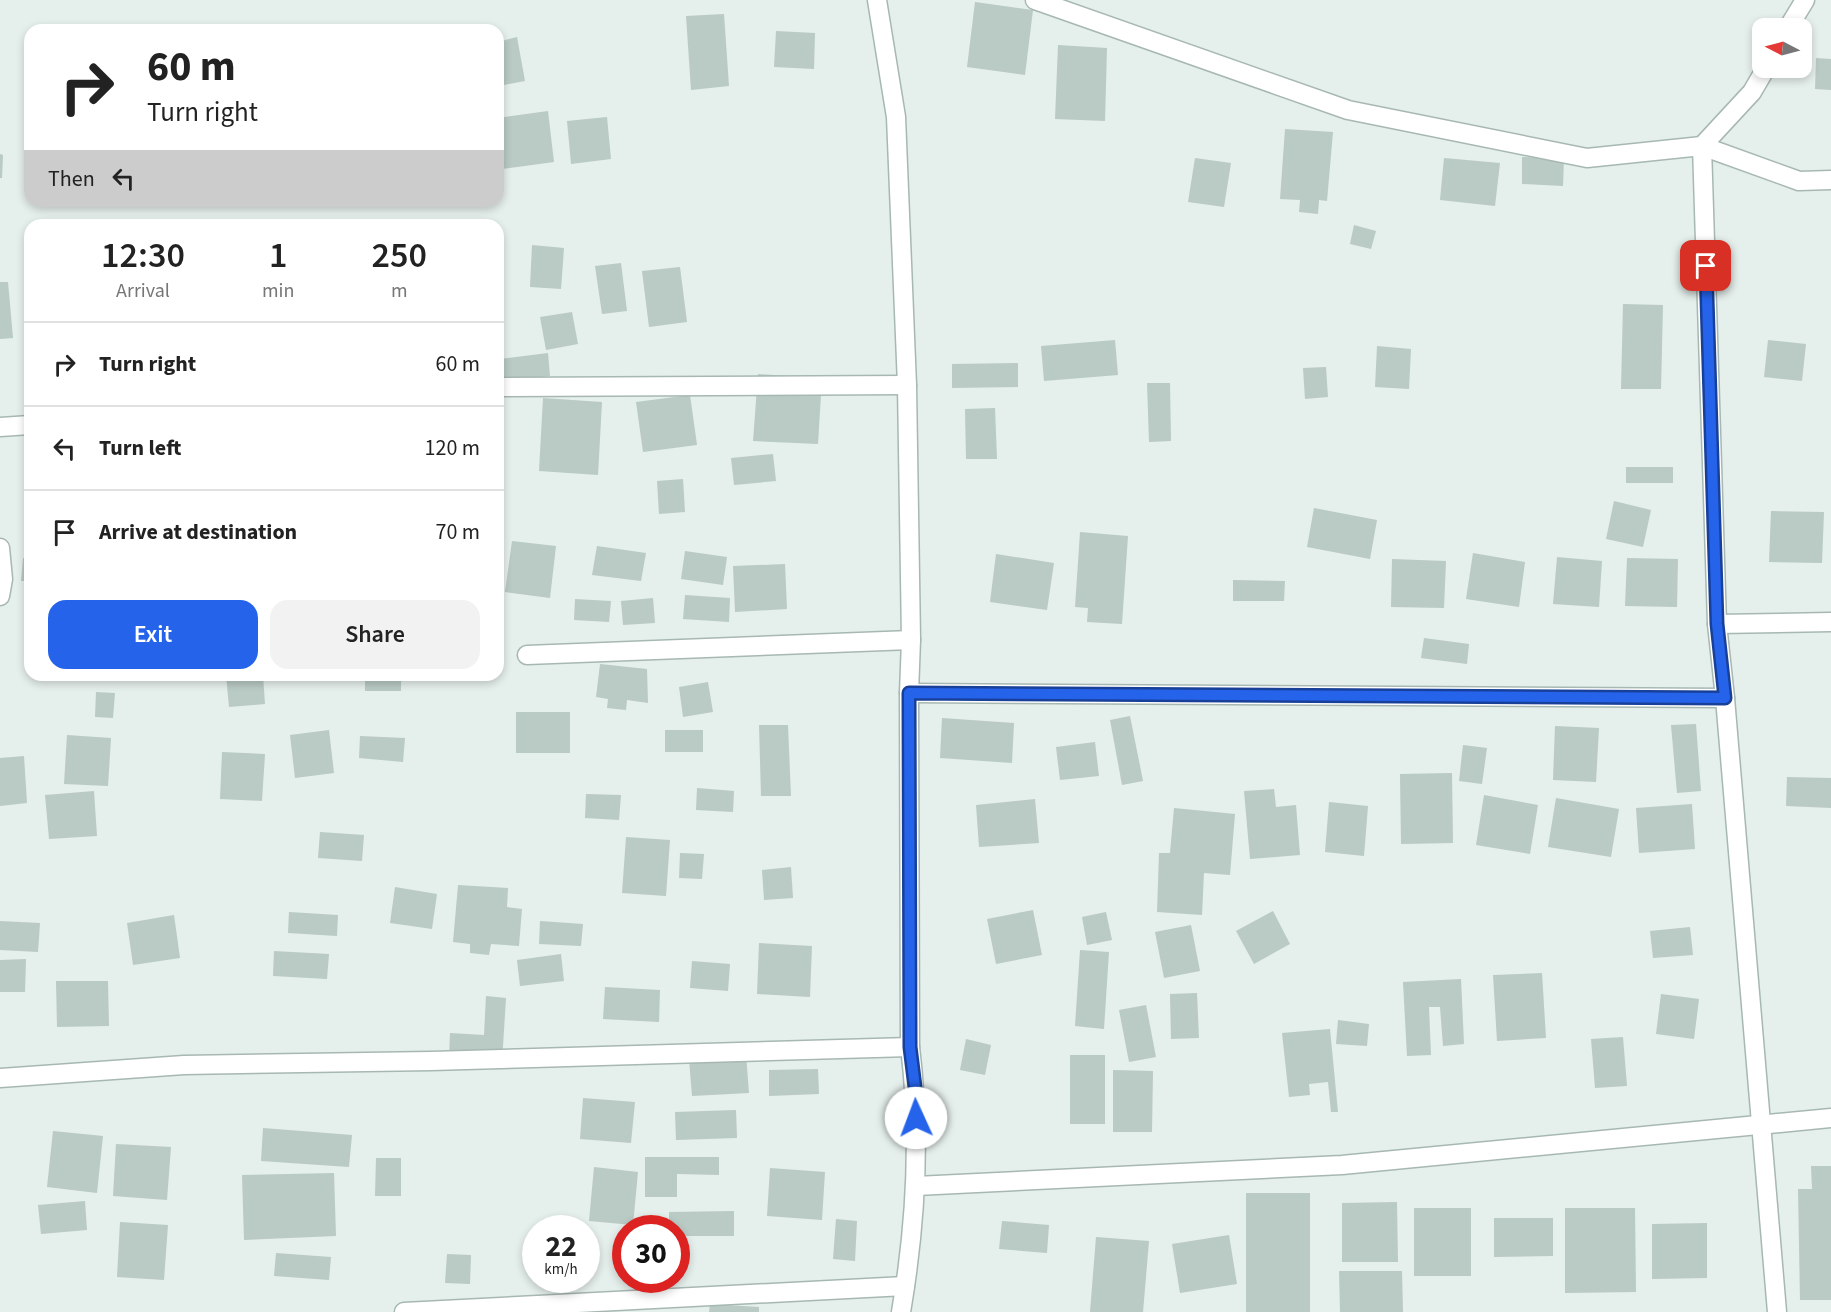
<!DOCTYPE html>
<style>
body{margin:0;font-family:"Source Sans 3",sans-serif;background:#f2f2f2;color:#222;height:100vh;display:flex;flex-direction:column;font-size:22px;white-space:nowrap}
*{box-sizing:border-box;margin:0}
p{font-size:20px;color:#767676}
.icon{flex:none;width:33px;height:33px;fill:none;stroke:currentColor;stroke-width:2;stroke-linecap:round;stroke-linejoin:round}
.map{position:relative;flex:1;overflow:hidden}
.details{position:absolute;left:24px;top:219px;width:480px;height:462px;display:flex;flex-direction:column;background:#fff;border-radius:18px;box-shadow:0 3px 9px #0003}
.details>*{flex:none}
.guide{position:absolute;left:24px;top:24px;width:480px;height:183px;border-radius:18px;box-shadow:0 3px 9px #0003;background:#fff;color:#222;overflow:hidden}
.needle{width:39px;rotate:276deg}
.controls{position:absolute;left:1752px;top:18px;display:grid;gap:12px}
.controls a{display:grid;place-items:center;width:60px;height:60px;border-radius:12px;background:#fff;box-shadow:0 3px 9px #0003;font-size:30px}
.speed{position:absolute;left:522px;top:1215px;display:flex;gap:12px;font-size:30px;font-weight:700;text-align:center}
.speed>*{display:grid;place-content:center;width:78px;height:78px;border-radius:50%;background:#fff;box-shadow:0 3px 9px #0003;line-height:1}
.speed small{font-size:15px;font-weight:400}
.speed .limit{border:9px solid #d22;background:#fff;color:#111}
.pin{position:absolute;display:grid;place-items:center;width:51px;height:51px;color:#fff;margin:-26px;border-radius:12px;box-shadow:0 3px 9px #0006}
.me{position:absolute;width:66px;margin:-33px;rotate:358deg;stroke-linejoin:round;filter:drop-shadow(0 0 4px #0008)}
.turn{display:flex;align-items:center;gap:21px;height:126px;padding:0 24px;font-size:27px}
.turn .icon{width:78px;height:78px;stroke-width:2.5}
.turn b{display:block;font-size:42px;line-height:51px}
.then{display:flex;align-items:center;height:57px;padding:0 24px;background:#0003;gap:12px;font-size:22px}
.eta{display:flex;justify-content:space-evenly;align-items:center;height:102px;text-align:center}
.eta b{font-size:36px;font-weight:600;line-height:42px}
.cta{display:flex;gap:12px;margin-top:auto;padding:12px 24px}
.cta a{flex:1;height:69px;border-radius:18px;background:#2563eb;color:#fff;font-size:24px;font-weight:600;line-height:69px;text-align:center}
.cta a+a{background:#f2f2f2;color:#222}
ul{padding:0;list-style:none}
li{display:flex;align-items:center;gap:18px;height:84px;padding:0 24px;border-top:2px solid #e0e0e0}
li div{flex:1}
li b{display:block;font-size:22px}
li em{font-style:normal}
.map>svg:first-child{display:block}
.building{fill:#bacac4}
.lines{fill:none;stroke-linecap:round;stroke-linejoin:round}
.minor-casing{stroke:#a7b8b3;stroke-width:21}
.minor{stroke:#fff;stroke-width:18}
.route-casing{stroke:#184099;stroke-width:15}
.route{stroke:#2563eb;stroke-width:10}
</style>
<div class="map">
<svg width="1831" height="1312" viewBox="0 0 1831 1312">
<rect width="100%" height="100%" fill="#e5efeb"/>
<!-- building -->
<g class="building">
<path d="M 975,2 L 1033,10 L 1025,75 L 967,67 Z"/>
<path d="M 724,14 L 729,86 L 691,90 L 686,16 Z"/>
<path d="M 776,31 L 815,33 L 814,69 L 774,67 Z"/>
<path d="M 517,37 L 525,81 L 504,85 L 498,56 L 498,42 Z"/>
<path d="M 1058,45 L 1107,48 L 1105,121 L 1055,119 Z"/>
<path d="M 1816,58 L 1831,59 L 1831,90 L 1815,89 Z"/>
<path d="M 548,111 L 554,162 L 502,169 L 498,139 L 498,118 Z"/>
<path d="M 607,117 L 611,159 L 571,164 L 567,121 Z"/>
<path d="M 24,124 L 30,124 L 30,164 L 28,164 Z"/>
<path d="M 1285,129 L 1333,132 L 1327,201 L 1319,200 L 1318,214 L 1299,212 L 1300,200 L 1280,199 Z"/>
<path d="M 0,154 L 3,155 L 2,178 L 0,178 Z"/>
<path d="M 1522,157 L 1564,158 L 1563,186 L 1522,184 Z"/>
<path d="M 1195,158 L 1231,163 L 1224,207 L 1188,202 Z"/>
<path d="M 1444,158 L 1500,163 L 1495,206 L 1440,200 Z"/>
<path d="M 92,220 L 117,222 L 117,225 L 92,225 Z"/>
<path d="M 1354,225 L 1376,231 L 1371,249 L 1350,244 Z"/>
<path d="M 532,245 L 564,248 L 561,289 L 530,287 Z"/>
<path d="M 621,263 L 627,311 L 602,314 L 595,266 Z"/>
<path d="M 680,267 L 687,322 L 649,327 L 642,271 Z"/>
<path d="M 0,282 L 8,282 L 13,338 L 0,339 Z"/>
<path d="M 1623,304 L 1663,305 L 1661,389 L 1621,389 Z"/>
<path d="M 572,312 L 578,344 L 546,350 L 540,317 Z"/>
<path d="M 1115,340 L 1118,375 L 1044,381 L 1041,346 Z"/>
<path d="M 1768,340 L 1806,344 L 1802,381 L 1764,377 Z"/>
<path d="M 1377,346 L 1411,349 L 1409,389 L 1375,387 Z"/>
<path d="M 548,353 L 550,376 L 501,382 L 499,359 Z"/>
<path d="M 1018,363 L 1018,387 L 952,388 L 952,364 Z"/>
<path d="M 1326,367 L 1328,397 L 1305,399 L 1303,368 Z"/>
<path d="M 758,374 L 822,378 L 818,444 L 753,441 Z"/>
<path d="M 1147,383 L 1170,383 L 1171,441 L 1149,442 Z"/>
<path d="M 690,395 L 697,445 L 643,452 L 636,402 Z"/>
<path d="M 543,398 L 602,402 L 598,475 L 539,471 Z"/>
<path d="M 995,408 L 997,459 L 966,459 L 965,409 Z"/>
<path d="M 773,454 L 776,481 L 734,485 L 731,458 Z"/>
<rect x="1626" y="467" width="47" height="16"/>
<path d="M 683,479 L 685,512 L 659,514 L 657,481 Z"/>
<path d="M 1614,501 L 1651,510 L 1643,547 L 1606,539 Z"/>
<path d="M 1314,508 L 1377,520 L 1370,559 L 1307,547 Z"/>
<path d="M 1771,511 L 1824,512 L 1822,563 L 1769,562 Z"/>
<path d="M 1080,532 L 1128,536 L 1122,624 L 1087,622 L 1088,608 L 1075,607 Z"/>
<path d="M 512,541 L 556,546 L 550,598 L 505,592 Z"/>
<path d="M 597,546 L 646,553 L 641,581 L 592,575 Z"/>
<path d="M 685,551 L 727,557 L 723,585 L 681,579 Z"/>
<path d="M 1473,553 L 1525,562 L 1519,607 L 1466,599 Z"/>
<path d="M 996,554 L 1054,563 L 1047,610 L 990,602 Z"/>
<path d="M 1557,557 L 1602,561 L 1599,607 L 1553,604 Z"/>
<path d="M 23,558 L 30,558 L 30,581 L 21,581 Z"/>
<path d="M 1627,558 L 1678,559 L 1677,607 L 1625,606 Z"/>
<path d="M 1392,559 L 1446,561 L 1444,608 L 1391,607 Z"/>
<path d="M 785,564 L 787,609 L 735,612 L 733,566 Z"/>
<path d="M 1233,580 L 1285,581 L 1284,601 L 1233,601 Z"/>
<path d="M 685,595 L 730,598 L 729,622 L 683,619 Z"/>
<path d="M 653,598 L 655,623 L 623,625 L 621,601 Z"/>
<path d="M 575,599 L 611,601 L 609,622 L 574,620 Z"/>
<path d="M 1424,638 L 1469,644 L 1467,664 L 1421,658 Z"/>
<path d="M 600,664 L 647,669 L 648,703 L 627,700 L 626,710 L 607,708 L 608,699 L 596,697 Z"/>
<path d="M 226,675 L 263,675 L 265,704 L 229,707 Z"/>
<rect x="365" y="675" width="36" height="16"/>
<path d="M 708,682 L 713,712 L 683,717 L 679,687 Z"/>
<path d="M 96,692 L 115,693 L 113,718 L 95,717 Z"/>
<rect x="516" y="712" width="54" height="41"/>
<path d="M 1130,716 L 1143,781 L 1122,785 L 1110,720 Z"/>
<path d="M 942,718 L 1014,723 L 1012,763 L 940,758 Z"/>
<path d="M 1696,724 L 1701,791 L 1677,793 L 1671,725 Z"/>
<path d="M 759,725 L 788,725 L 791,796 L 761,796 Z"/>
<path d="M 1555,726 L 1599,728 L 1596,782 L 1553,780 Z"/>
<path d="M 329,730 L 334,773 L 295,778 L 290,735 Z"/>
<rect x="665" y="730" width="38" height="22"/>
<path d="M 67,735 L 111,738 L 108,786 L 64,784 Z"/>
<path d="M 360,736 L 405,738 L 403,762 L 359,758 Z"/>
<path d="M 1095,742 L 1099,776 L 1060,780 L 1056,747 Z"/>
<path d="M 1463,745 L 1487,748 L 1482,784 L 1459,781 Z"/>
<path d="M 222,752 L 265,754 L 262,801 L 220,799 Z"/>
<path d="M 24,756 L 27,803 L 0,806 L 0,758 Z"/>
<path d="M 1452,773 L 1453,843 L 1401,844 L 1400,774 Z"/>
<path d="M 1787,777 L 1831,778 L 1831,808 L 1786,806 Z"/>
<path d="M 697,788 L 734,791 L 733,812 L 696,810 Z"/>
<path d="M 1274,789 L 1276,807 L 1296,805 L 1300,855 L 1250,859 L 1244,791 Z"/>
<path d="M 94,791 L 97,836 L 49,839 L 45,795 Z"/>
<path d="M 586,794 L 621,795 L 619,820 L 585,818 Z"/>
<path d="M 1484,795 L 1538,805 L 1530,854 L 1476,845 Z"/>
<path d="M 1556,798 L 1619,809 L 1611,857 L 1548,847 Z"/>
<path d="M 1035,799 L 1039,843 L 979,847 L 976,805 Z"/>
<path d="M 1329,802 L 1368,806 L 1364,856 L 1325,852 Z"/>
<path d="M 1692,804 L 1695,849 L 1639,853 L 1636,808 Z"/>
<path d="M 1174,808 L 1235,814 L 1230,875 L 1204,873 L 1202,915 L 1157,912 L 1159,853 L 1170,853 Z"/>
<path d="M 320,832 L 364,835 L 362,861 L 318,858 Z"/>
<path d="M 626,837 L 670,840 L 666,896 L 622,893 Z"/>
<path d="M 680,853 L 704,854 L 702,879 L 679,878 Z"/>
<path d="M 791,867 L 793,898 L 764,900 L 762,870 Z"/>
<path d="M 458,885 L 508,888 L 507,907 L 522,909 L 519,946 L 491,944 L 489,955 L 470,953 L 470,944 L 453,942 Z"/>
<path d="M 395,887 L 437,894 L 432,929 L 390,923 Z"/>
<path d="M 1033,910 L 1042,955 L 996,964 L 987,919 Z"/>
<path d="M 1273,911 L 1290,944 L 1254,964 L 1236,931 Z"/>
<path d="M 289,912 L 338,915 L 337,936 L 288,933 Z"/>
<path d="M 1106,912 L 1112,940 L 1087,945 L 1082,917 Z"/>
<path d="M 174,915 L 180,958 L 133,965 L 127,923 Z"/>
<path d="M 0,921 L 40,923 L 38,952 L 0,950 Z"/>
<path d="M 540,921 L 583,924 L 581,946 L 539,944 Z"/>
<path d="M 1191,925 L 1200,971 L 1164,978 L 1155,932 Z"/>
<path d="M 1690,927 L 1693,955 L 1653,958 L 1650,931 Z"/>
<path d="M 759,943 L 812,946 L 810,997 L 757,994 Z"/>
<path d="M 1080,950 L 1109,952 L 1104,1029 L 1075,1026 Z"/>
<path d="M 274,951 L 329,954 L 327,979 L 273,976 Z"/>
<path d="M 561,954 L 564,981 L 520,986 L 517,960 Z"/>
<path d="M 26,959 L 25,992 L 0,992 L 0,960 Z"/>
<path d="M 692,961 L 730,964 L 728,991 L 690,988 Z"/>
<path d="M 1542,973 L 1546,1038 L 1497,1041 L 1493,975 Z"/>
<path d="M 1461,979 L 1464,1044 L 1443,1046 L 1440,1007 L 1429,1007 L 1431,1055 L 1407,1056 L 1403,982 Z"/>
<path d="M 56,981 L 108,981 L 109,1026 L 57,1027 Z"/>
<path d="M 605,987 L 660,990 L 659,1022 L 603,1019 Z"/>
<path d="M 1197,993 L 1199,1038 L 1171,1039 L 1170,994 Z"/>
<path d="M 1661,994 L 1699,999 L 1694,1039 L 1656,1034 Z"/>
<path d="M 486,996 L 506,998 L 502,1062 L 449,1058 L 450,1033 L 484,1035 Z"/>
<path d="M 1146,1005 L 1156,1057 L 1129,1062 L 1119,1010 Z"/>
<path d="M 1338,1020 L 1369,1024 L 1367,1046 L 1336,1044 Z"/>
<path d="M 1330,1029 L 1338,1112 L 1331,1112 L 1328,1082 L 1309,1084 L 1310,1095 L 1289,1097 L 1282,1033 Z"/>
<path d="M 1623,1037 L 1627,1086 L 1595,1088 L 1591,1039 Z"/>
<path d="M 966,1039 L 991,1045 L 985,1075 L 960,1070 Z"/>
<path d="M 746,1054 L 749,1093 L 692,1096 L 689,1059 Z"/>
<rect x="1070" y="1055" width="35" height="69"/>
<path d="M 818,1069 L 819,1094 L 769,1096 L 769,1070 Z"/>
<path d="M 1113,1070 L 1153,1071 L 1152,1132 L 1113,1132 Z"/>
<path d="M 583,1098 L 635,1102 L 631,1143 L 580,1139 Z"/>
<path d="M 736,1110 L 737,1138 L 676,1140 L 675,1112 Z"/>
<path d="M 263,1128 L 352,1135 L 349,1167 L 261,1161 Z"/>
<path d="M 53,1131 L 103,1136 L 97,1193 L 47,1187 Z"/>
<path d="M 116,1144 L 171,1147 L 167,1200 L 113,1196 Z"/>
<path d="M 645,1157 L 719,1157 L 719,1175 L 677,1174 L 677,1197 L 645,1197 Z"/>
<path d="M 376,1158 L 401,1158 L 401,1196 L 375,1196 Z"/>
<path d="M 1811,1166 L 1831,1166 L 1831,1300 L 1800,1300 L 1798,1189 L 1812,1189 Z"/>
<path d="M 594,1167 L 638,1172 L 633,1225 L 589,1221 Z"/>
<path d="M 770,1168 L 825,1172 L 822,1220 L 767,1216 Z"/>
<path d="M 334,1173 L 336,1236 L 244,1240 L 242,1175 Z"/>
<rect x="1246" y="1193" width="64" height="119"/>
<path d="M 85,1201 L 87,1230 L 41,1234 L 38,1205 Z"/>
<path d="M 1397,1202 L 1398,1262 L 1342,1262 L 1342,1203 Z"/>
<rect x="1414" y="1208" width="57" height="68"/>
<path d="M 1565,1208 L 1635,1208 L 1636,1292 L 1565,1293 Z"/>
<path d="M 734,1211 L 734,1236 L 676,1236 L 676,1228 L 669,1228 L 669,1212 Z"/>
<path d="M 1494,1218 L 1553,1218 L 1553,1256 L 1494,1257 Z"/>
<path d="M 836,1219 L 857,1221 L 855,1261 L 833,1259 Z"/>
<path d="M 1002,1221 L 1049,1225 L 1047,1253 L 999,1249 Z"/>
<path d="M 120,1222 L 168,1225 L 164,1280 L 117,1277 Z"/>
<path d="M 1707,1223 L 1707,1278 L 1652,1279 L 1652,1224 Z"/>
<path d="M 1229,1235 L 1237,1284 L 1180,1293 L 1172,1244 Z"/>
<path d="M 1096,1237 L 1149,1241 L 1143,1312 L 1090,1312 Z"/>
<path d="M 276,1253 L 331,1257 L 329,1280 L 274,1276 Z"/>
<path d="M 447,1254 L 471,1255 L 470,1284 L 445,1283 Z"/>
<path d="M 1339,1271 L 1402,1271 L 1403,1312 L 1340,1312 Z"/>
<path d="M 710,1304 L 759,1307 L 759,1312 L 709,1312 Z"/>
</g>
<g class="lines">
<!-- minor casing -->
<g class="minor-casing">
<g id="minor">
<path d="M 877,0 L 896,117 L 907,385 L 911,640 L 909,693 L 910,1047 C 921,1136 916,1224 901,1312"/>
<path d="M 1035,0 L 1348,110 L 1587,158 L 1702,146 L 1799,181 L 1831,180"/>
<path d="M 1788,28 L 1805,0"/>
<path d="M 498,387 L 907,385"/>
<path d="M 0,427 L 30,425"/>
<path d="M 0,548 L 3,579 L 0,596"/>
<path d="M 1717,624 L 1831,622"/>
<path d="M 527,655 L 911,640"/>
<path d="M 909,693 L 1725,698 L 1717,624 L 1702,146 L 1752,92 L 1766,68"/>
<path d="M 1725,698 L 1777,1312"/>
<path d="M 0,1078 L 184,1065 L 431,1061 L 910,1047"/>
<path d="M 916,1186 L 1342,1165 L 1831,1118"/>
<path d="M 404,1312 L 905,1286"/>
</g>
</g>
<!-- minor -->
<use href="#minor" class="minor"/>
</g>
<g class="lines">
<!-- route casing -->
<g class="route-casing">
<path id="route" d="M 916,1118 L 916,1095 L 910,1047 L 909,693 L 1725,698 L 1717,624 L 1706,266"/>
</g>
<!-- route -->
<use href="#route" class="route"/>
</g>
</svg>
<div class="controls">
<a><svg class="needle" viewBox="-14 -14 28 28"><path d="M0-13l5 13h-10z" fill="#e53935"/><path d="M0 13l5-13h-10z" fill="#767676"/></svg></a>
</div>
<div class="speed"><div>22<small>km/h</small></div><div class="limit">30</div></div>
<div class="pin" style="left:1706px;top:266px;background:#d93025"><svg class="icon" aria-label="arrive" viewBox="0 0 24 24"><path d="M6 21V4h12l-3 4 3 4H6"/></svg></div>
<svg class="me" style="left:916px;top:1118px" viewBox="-20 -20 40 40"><circle r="19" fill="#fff"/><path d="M0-13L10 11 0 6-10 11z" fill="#2563eb"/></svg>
<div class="guide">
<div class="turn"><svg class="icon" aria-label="right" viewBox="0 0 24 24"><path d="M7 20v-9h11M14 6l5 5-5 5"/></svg><div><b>60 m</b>Turn right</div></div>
<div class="then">Then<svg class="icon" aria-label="left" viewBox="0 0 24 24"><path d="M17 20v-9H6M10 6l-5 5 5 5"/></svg></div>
</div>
<section class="details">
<div class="eta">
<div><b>12:30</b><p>Arrival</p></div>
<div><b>1</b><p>min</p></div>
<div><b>250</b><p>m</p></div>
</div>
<ul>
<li><svg class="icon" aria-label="right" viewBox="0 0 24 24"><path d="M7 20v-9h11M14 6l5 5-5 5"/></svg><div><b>Turn right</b></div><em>60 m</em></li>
<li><svg class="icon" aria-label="left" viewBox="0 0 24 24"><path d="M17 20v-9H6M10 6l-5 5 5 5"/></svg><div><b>Turn left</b></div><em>120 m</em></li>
<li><svg class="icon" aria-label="arrive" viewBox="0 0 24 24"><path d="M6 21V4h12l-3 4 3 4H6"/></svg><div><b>Arrive at destination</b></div><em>70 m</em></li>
</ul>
<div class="cta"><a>Exit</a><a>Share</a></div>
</section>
</div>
